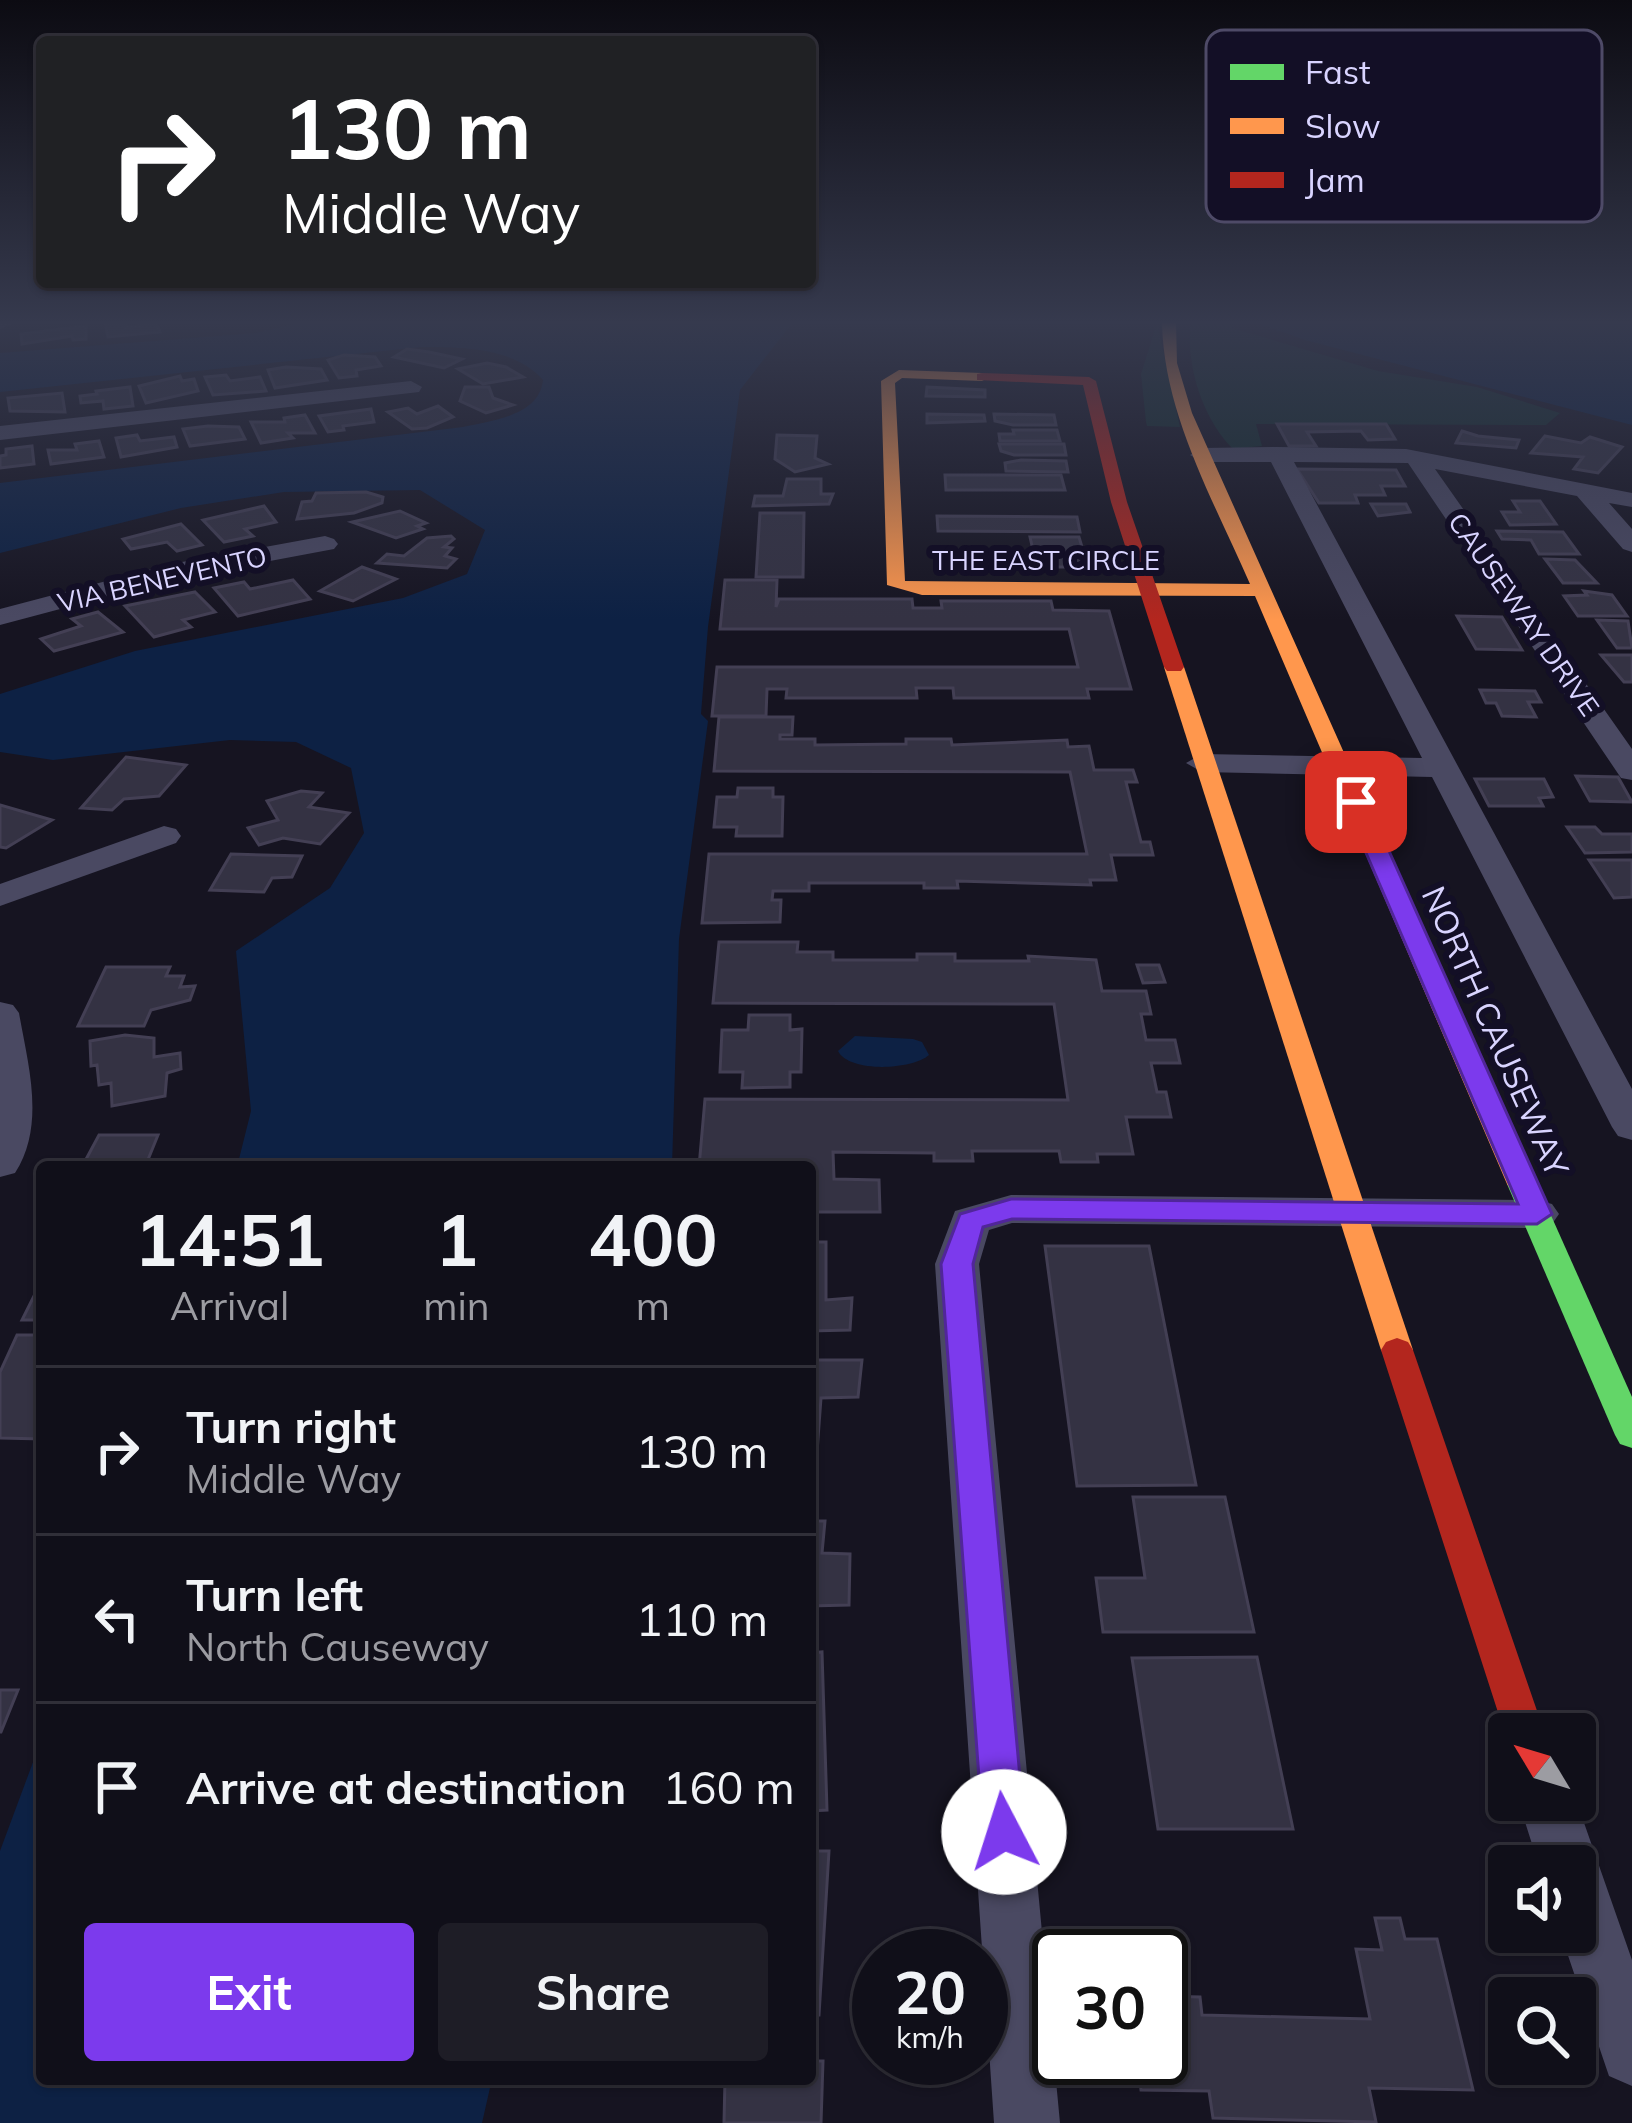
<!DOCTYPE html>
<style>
body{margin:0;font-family:Mulish,sans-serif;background:#1e1d26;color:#f1f3f6;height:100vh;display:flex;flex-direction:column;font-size:45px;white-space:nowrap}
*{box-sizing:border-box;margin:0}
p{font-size:39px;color:#9c9ca2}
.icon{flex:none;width:66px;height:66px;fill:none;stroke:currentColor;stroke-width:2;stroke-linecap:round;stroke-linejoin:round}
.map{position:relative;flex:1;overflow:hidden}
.sheet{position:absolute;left:36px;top:1161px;width:780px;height:924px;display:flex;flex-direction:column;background:#100f19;border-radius:12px;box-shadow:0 3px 9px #0004,0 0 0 3px #302f38}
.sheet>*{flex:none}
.top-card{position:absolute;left:36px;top:36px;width:780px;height:252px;border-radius:12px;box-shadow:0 3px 9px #0004,0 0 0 3px #302f38;background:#202124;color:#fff;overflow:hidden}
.needle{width:78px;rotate:308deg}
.buttons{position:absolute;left:1488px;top:1713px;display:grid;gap:24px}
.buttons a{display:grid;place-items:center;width:108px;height:108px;border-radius:12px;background:#100f19;box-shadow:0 3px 9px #0004,0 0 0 3px #302f38;font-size:60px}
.speed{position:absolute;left:852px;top:1929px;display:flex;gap:24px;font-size:60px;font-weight:700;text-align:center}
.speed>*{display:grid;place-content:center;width:156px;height:156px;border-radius:50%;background:#100f19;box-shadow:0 3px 9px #0004,0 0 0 3px #302f38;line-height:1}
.speed small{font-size:30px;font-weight:400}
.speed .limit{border:6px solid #111;border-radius:18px;background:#fff;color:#111}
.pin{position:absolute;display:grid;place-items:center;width:102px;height:102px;color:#fff;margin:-51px;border-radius:24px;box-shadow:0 6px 18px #0006}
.me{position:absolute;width:132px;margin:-66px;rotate:355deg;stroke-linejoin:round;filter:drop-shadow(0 0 9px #0008)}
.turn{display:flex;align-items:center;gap:42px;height:252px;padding:0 48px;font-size:54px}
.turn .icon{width:156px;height:156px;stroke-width:2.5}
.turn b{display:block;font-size:84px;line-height:102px}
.eta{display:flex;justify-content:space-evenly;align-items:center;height:204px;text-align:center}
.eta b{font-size:72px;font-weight:700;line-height:84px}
.button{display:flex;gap:24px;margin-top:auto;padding:24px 48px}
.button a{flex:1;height:138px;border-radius:12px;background:#7c3aed;color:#fff;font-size:48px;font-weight:700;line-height:138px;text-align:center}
.button a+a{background:#1e1d26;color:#f1f3f6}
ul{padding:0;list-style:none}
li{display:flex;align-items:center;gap:36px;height:168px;padding:0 48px;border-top:3px solid #302f38}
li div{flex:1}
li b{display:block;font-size:45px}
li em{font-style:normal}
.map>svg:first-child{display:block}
.green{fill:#132c2d}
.water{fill:#0d2144}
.building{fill:#343243;stroke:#433f54;stroke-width:3}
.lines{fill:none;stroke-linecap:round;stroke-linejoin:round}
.street{fill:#4a4962;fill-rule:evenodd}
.fast{fill:#63d668;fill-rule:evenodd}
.slow{fill:#ff974d;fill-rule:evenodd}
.jam{fill:#b3261e;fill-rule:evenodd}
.route{fill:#7c3aed;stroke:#51269a;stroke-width:3}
.labels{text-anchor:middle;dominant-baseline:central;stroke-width:12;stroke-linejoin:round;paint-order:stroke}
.far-street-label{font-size:27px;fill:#d9d4ff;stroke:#130f26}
.street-label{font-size:33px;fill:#d9d4ff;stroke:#130f26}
.key{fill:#130f26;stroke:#4e4a67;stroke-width:3}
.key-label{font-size:33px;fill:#d9d4ff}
</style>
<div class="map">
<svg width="1632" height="2123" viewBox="0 0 1632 2123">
<rect width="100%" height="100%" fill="#161421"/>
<!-- green -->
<g class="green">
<path d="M 1157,323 L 1180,427 L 1147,426 L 1146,422 L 1141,374 Z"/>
<path d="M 1191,323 L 1231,323 L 1232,328 L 1378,371 L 1477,387 L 1560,413 L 1546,425 L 1256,424 L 1262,446 L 1233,449 C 1203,420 1185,364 1191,323 Z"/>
</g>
<!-- water -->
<g class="water">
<path d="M 297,323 L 792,323 L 740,390 L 708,627 L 701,714 L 708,721 L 679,939 L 672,1167 L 237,1167 L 251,1111 L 236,951 L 330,888 L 364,833 L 351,768 L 296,742 L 230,740 L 53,760 L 0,752 L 0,694 L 135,651 L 403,598 L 467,574 L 485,530 L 420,490 L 284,492 L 181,508 L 0,553 L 0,483 L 463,427 C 493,420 539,416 543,380 C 514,347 461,347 421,347 L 0,392 L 0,353 L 256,333 Z"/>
<path d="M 1256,323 L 1632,323 L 1632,425 L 1305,340 Z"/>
<path d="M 855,1036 L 913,1039 L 922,1042 L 929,1055 C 912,1070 849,1073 838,1051 Z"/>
<path d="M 42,1738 L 42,2079 L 492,2079 L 482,2123 L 0,2123 L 0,1851 Z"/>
</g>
<!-- building -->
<g class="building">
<path d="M 105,323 L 126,323 L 126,328 L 156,323 L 160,332 L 108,337 Z"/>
<path d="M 86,326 L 86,339 L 73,340 L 72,336 L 22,344 L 21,334 Z"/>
<path d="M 407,349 L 429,352 L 462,359 L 444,368 L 394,357 Z"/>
<path d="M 344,355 L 375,357 L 381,366 L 356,370 L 357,376 L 339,378 L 328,360 Z"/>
<path d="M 487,363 L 506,367 L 523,377 L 483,384 L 458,369 Z"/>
<path d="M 286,367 L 321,369 L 327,380 L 275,388 L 268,370 Z"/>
<path d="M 226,375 L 230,381 L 260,377 L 266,391 L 213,395 L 205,377 Z"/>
<path d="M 180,376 L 182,381 L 194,379 L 198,391 L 146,403 L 139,386 Z"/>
<path d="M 130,387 L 133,406 L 104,409 L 103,401 L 81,403 L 80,396 L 97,394 L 96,391 Z"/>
<path d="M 465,387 L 489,387 L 493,398 L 513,405 L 486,413 L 460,401 Z"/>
<path d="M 927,387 L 985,390 L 985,397 L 926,396 Z"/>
<path d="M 62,393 L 65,412 L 10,411 L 8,398 Z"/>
<path d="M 438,406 L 453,417 L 427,428 L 412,429 L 388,412 L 408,408 L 417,414 Z"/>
<path d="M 371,409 L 374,422 L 343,426 L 344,430 L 328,432 L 319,416 Z"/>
<path d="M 927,414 L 984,415 L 985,421 L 927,423 Z"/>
<path d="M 994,414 L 1054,415 L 1056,425 L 1013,425 L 995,421 Z"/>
<path d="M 305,415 L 315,433 L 288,433 L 293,438 L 261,443 L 251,422 L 285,422 L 284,418 Z"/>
<path d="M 1277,424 L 1386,424 L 1395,439 L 1368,440 L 1361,431 L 1307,432 L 1316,446 L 1289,446 Z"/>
<path d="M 208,426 L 239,427 L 245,439 L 190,446 L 183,429 Z"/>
<path d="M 1013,430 L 1057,430 L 1060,441 L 1000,441 L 999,434 L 1014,434 Z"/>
<path d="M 1462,431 L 1478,436 L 1519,440 L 1516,448 L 1456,443 Z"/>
<path d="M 137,435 L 140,441 L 174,437 L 177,447 L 121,457 L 116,438 Z"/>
<path d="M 777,435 L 817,436 L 815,458 L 828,464 L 795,472 L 775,459 Z"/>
<path d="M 1545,436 L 1581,443 L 1590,437 L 1622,447 L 1598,473 L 1574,469 L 1583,457 L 1531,453 Z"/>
<path d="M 99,441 L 104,457 L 51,464 L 48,450 L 77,450 L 75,444 Z"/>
<path d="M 999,444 L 1064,444 L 1066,455 L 1014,455 L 1001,451 Z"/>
<path d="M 32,446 L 34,464 L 0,468 L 0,456 L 6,455 L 6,449 Z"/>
<path d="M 1021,460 L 1066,461 L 1068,472 L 1006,471 L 1005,463 Z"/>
<path d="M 1297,469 L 1396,470 L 1405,486 L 1381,486 L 1385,495 L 1355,495 L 1358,503 L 1319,503 Z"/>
<path d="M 945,475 L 1061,475 L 1065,490 L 946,490 Z"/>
<path d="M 787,479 L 821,479 L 821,494 L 833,494 L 829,504 L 753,506 L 755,496 L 783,496 Z"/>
<path d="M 366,492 L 383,497 L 382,503 L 354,513 L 297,519 L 302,502 L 312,501 L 316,493 Z"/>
<path d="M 1513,501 L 1540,501 L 1556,524 L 1510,525 L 1502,512 L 1520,512 Z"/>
<path d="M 1371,504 L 1406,504 L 1410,512 L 1378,516 Z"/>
<path d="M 264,506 L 276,522 L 245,529 L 253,536 L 224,542 L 203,520 Z"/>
<path d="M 400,511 L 426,523 L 417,526 L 423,529 L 396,538 L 352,522 Z"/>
<path d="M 760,513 L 804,513 L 803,577 L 756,577 Z"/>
<path d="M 937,516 L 1077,517 L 1080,532 L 938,531 Z"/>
<path d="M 181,524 L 202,545 L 177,551 L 167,542 L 131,549 L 123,539 Z"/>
<path d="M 1497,531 L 1563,532 L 1579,554 L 1539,554 L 1531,540 L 1502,539 Z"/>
<path d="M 451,536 L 454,539 L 444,547 L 452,548 L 445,556 L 456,559 L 447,568 L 377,563 L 387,554 L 404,556 L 427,538 Z"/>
<path d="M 1030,537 L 1079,537 L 1088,567 L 1037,567 Z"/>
<path d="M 1545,559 L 1575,560 L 1597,583 L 1563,583 Z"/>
<path d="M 362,567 L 396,579 L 353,601 L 320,591 Z"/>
<path d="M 293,580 L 310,599 L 238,616 L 214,588 L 244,582 L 250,589 Z"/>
<path d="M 725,580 L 777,580 L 776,607 L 779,599 L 912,599 L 913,608 L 942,608 L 941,601 L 1051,601 L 1053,610 L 1109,611 L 1131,689 L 1087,689 L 1089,698 L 954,698 L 953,688 L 916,688 L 917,698 L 786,698 L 787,689 L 767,689 L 766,716 L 712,716 L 717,667 L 1078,667 L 1069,629 L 720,629 Z"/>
<path d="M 1584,591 L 1612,595 L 1627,616 L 1578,616 L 1564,596 L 1587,595 Z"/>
<path d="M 195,592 L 215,612 L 183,620 L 191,627 L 154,637 L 125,606 Z"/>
<path d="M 98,612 L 123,632 L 54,651 L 41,639 L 81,626 L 72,619 Z"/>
<path d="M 1457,616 L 1502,617 L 1522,650 L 1476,649 Z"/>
<path d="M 1597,620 L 1628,621 L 1632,648 L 1617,648 Z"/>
<path d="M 1601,655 L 1632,655 L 1632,682 L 1624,682 Z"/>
<path d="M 1480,690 L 1535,691 L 1541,702 L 1528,702 L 1536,717 L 1502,716 L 1496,703 L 1486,703 Z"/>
<path d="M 719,717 L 793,717 L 792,735 L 780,735 L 780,739 L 815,739 L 815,745 L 906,744 L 906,739 L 951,739 L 952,745 L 1067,740 L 1068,747 L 1089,746 L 1094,770 L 1133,770 L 1137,782 L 1126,782 L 1141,842 L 1150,842 L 1153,855 L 1111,855 L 1116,880 L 1090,880 L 1091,885 L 957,881 L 958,888 L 924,888 L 924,883 L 809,883 L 809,891 L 773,891 L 772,900 L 781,900 L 780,922 L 702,923 L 709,854 L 1087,854 L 1070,772 L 714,771 Z"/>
<path d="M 126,757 L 186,765 L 159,796 L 124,799 L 112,810 L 81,808 Z"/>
<path d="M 1576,776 L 1618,777 L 1632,802 L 1590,801 Z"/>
<path d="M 1475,779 L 1544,779 L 1553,797 L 1539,798 L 1543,806 L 1489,806 Z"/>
<path d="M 738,788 L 773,788 L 773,797 L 783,797 L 782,836 L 736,836 L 737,827 L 714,827 L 717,797 L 737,797 Z"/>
<path d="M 301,791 L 322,793 L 309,807 L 349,813 L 320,844 L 283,838 L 259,845 L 248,828 L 278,820 L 267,801 Z"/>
<path d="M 0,805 L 52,820 L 6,848 L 0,847 Z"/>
<path d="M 1567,827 L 1595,827 L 1602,834 L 1632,834 L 1632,852 L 1585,853 Z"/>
<path d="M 231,854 L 302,856 L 292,877 L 272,878 L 264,892 L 210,890 Z"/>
<path d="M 1589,860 L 1632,860 L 1632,897 L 1614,898 Z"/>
<path d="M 719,942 L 798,942 L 797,952 L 833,952 L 833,960 L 917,960 L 917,954 L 955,954 L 955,961 L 1029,961 L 1028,956 L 1096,960 L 1102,991 L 1146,991 L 1151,1014 L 1141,1014 L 1146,1040 L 1175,1040 L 1180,1063 L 1151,1063 L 1157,1092 L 1166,1092 L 1171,1117 L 1126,1117 L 1133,1154 L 1097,1154 L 1098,1162 L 1061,1162 L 1059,1151 L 972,1151 L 973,1161 L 934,1161 L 934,1153 L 833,1152 L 834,1179 L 879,1180 L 880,1212 L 810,1212 L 810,1167 L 699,1167 L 705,1099 L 1068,1100 L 1054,1004 L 713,1003 Z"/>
<path d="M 1137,965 L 1159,965 L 1165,982 L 1143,983 Z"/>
<path d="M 106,967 L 170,967 L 166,976 L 184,976 L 180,987 L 195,986 L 190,1000 L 151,1010 L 144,1026 L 78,1026 Z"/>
<path d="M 749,1015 L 790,1015 L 790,1030 L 802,1029 L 801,1072 L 790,1072 L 790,1087 L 742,1088 L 743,1072 L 720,1072 L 722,1030 L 748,1030 Z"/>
<path d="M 125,1035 L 154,1038 L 154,1057 L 180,1053 L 181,1069 L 167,1073 L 165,1096 L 112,1106 L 111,1083 L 99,1085 L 97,1065 L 91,1066 L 90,1041 Z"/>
<path d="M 99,1135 L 158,1135 L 145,1167 L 100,1167 L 101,1163 L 84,1163 Z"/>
<path d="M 810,1242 L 826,1242 L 826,1300 L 852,1298 L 850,1330 L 810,1331 Z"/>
<path d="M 1045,1246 L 1149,1246 L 1196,1485 L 1077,1486 Z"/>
<path d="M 42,1280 L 42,1320 L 22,1320 Z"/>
<path d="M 17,1335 L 42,1335 L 42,1439 L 0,1438 L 0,1372 Z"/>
<path d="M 810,1360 L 862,1360 L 858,1397 L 821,1398 L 816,1466 L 810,1465 Z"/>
<path d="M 1133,1497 L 1225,1497 L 1254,1632 L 1103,1632 L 1096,1578 L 1145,1578 Z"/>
<path d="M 810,1521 L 825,1521 L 822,1553 L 850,1554 L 849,1605 L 810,1606 Z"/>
<path d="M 822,1652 L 827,1810 L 810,1811 L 810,1653 Z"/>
<path d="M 1257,1657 L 1293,1829 L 1158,1829 L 1132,1658 Z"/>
<path d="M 0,1690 L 18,1690 L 1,1732 L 0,1732 Z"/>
<path d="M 810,1851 L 829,1851 L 819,2015 L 810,2015 Z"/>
<path d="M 1375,1918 L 1400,1918 L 1405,1939 L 1437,1939 L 1473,2090 L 1369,2088 L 1376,2122 L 1213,2118 L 1209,2091 L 1141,2090 L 1137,2058 L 1161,2058 L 1161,1996 L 1200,1997 L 1202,2015 L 1370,2019 L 1356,1949 L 1382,1950 Z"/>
<path d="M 810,2061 L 823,2061 L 821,2123 L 724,2123 L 725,2079 L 810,2079 Z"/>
</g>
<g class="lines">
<!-- street -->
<g class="street">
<path d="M 0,323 L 14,323 L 0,329 Z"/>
<path d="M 411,381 L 422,387 L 419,392 L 0,440 L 0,426 Z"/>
<path d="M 1278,447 L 1406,449 L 1632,493 L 1632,507 L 1609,503 L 1632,529 L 1632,552 L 1623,549 L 1577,496 L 1435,469 L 1632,749 L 1632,780 L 1621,778 L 1408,463 L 1294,462 L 1632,1089 L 1632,1140 L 1618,1136 L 1612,1127 L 1432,777 L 1202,772 L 1186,763 L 1202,754 L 1422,758 L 1271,462 L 1202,462 L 1190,455 L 1202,448 Z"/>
<path d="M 325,536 L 334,539 L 338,544 L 334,549 L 173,579 L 0,625 L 0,609 L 171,564 Z"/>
<path d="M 164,826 L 176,829 L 181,836 L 176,843 L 0,906 L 0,884 Z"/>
<path d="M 0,1002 L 13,1005 L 19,1013 C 28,1065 46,1125 15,1173 L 0,1177 Z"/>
<path d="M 1011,1195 L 1537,1200 L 1552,1204 L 1559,1214 L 1552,1224 L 1537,1228 L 1012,1223 L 989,1230 L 979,1264 L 1060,2123 L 994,2123 L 935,1264 L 955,1211 Z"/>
<path d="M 1575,1797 L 1632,1960 L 1632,2086 L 1609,2076 L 1560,1932 L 1575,1932 L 1575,1866 L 1539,1866 L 1518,1800 Z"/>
</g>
<!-- fast -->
<path class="fast" d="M 1522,1174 L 1537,1184 L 1632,1397 L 1632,1448 L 1620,1444 L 1615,1435 L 1507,1184 Z"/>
<!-- slow -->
<g class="slow">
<path d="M 1162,323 L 1176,323 L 1177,363 L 1192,413 L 1537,1184 L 1532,1191 L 1512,1191 L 1507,1184 L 1255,596 L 922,595 L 887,585 L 881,381 L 899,370 L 982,373 L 989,377 L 982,381 L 902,378 L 895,383 L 905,581 L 1250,584 C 1214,501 1164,415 1162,323 Z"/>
<path d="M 1174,661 L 1184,667 L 1413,1350 L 1408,1358 L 1397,1362 L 1386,1358 L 1381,1350 L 1164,667 Z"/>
</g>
<!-- jam -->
<g class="jam">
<path d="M 982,373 L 1089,377 L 1096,381 L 1127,502 L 1184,667 L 1181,671 L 1167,671 L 1164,667 L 1111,502 L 1083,385 L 977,380 L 977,374 Z"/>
<path d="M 1397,1338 L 1408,1342 L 1413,1350 L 1545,1734 L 1509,1734 L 1509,1742 L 1505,1734 L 1381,1350 L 1386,1342 Z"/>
</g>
</g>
<!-- sky -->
<linearGradient id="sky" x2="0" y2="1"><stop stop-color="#0c0b12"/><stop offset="0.52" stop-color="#363a4e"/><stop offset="1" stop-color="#363a4e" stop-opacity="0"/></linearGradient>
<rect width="1632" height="620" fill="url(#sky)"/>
<!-- route -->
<path class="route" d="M 1356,795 L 1367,802 L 1552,1214 L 1537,1224 L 1012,1219 L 983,1227 L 973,1264 L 1025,1832 L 1018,1846 L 1004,1851 L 989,1846 L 983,1832 L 941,1264 L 960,1214 L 1011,1199 L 1518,1204 L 1344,802 Z"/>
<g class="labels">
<!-- far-street labels -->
<g class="far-street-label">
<text x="1046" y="560">THE EAST CIRCLE</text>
<text transform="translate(162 579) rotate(-13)">VIA BENEVENTO</text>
<text transform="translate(1524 614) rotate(55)">CAUSEWAY DRIVE</text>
</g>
<!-- street labels -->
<g class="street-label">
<text transform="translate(1496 1031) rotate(66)">NORTH CAUSEWAY</text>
</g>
</g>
<!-- legend -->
<rect x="1206" y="30" width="396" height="192" rx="18" class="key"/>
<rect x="1230" y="64" width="54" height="16" fill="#63d668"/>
<rect x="1230" y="118" width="54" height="16" fill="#ff974d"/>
<rect x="1230" y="172" width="54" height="16" fill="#b3261e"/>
<g class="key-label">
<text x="1305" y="84">Fast</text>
<text x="1305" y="138">Slow</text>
<text x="1305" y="192">Jam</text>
</g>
</svg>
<div class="buttons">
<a><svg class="needle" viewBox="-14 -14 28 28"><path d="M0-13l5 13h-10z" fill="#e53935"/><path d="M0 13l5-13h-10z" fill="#9c9ca2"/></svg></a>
<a><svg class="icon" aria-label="sound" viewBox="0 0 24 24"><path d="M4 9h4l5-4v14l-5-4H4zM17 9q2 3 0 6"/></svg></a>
<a><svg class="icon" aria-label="search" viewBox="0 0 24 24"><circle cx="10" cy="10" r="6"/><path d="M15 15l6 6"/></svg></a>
</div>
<div class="speed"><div>20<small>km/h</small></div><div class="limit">30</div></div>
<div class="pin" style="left:1356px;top:802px;background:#d93025"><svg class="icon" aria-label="arrive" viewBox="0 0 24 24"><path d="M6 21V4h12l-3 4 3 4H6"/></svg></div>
<svg class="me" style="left:1004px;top:1832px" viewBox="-20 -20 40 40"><circle r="19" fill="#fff"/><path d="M0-13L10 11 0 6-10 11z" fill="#7c3aed"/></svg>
<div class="top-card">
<div class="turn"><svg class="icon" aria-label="right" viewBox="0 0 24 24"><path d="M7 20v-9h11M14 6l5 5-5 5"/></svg><div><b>130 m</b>Middle Way</div></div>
</div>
<section class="sheet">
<div class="eta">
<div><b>14:51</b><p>Arrival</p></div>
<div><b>1</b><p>min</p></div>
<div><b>400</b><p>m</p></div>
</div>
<ul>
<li><svg class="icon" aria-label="right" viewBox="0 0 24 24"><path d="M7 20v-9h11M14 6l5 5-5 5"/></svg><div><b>Turn right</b><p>Middle Way</p></div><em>130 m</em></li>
<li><svg class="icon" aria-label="left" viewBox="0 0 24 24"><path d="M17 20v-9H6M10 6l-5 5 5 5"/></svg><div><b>Turn left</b><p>North Causeway</p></div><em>110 m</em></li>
<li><svg class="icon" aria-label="arrive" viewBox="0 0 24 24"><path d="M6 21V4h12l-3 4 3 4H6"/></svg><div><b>Arrive at destination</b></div><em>160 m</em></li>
</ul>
<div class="button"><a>Exit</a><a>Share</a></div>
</section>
</div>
